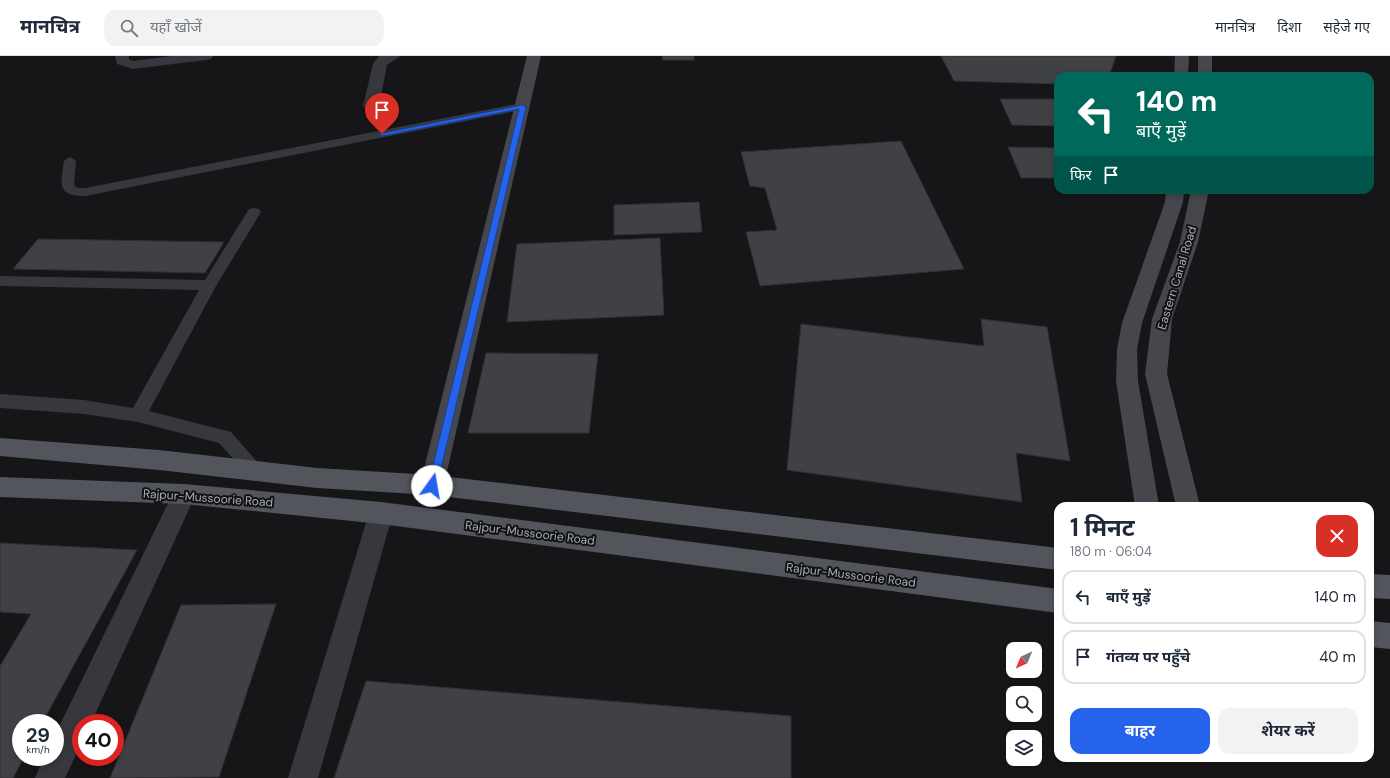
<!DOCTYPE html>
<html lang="hi">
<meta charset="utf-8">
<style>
body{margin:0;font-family:"DM Sans","Noto Sans Devanagari",sans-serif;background:#f2f2f3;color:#1f2937;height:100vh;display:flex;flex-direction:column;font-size:15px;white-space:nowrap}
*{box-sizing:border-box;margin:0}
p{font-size:13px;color:#747a83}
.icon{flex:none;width:22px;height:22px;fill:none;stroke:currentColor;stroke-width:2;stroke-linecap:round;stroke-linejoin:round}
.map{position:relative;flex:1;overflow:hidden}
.side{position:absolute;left:1054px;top:446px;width:320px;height:260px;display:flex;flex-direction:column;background:#fff;border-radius:12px;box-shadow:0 2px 6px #0003}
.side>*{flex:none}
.banner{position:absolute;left:1054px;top:16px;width:320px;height:122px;border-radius:12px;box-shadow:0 2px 6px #0003;background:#00695c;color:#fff;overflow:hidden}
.needle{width:26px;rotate:224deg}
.controls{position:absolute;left:1006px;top:586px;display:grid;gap:8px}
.controls a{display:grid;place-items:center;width:36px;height:36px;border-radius:8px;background:#fff;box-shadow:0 2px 6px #0003;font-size:20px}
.speed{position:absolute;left:12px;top:658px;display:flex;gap:8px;font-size:20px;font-weight:700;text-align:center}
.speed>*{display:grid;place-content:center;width:52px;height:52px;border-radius:50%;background:#fff;box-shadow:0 2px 6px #0003;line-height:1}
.speed small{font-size:10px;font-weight:400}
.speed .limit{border:6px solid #d22;background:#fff;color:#111}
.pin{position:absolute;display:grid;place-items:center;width:34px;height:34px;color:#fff;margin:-41px -17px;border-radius:50% 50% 50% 0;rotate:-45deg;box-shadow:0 0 4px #0007}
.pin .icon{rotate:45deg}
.me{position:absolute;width:44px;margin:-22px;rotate:13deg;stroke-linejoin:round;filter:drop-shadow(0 0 3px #0008)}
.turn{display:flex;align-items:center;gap:14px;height:84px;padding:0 16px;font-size:18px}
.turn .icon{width:52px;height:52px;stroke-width:2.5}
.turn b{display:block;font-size:28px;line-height:34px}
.then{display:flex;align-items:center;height:38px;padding:0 16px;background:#0003;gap:8px;font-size:15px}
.round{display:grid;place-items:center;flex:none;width:42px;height:42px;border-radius:12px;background:#f2f2f3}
.summary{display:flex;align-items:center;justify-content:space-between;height:68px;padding:0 16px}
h1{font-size:24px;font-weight:700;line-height:30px}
.button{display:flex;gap:8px;margin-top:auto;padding:8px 16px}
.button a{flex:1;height:46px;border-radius:12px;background:#2563eb;color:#fff;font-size:16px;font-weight:700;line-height:46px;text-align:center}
.button a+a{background:#f2f2f3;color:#1f2937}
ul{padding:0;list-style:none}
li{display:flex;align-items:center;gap:12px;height:54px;margin:0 8px 6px;padding:0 8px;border:2px solid #e0e1e3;border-radius:12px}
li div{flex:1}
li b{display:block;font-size:15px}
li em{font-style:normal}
header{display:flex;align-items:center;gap:24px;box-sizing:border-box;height:56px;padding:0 20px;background:#fff;border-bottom:1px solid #e0e1e3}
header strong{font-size:19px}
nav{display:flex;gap:22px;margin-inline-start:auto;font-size:14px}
.search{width:280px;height:36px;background:#f2f2f3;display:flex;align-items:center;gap:10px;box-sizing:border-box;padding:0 14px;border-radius:12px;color:#747a83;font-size:15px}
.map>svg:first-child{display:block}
.building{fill:#404145;stroke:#303034}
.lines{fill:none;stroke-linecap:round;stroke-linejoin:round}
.lane{fill:#37383d;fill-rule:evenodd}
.street{fill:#37383d;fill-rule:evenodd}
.secondary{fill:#45474d;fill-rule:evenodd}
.primary{fill:#53555c;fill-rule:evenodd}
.route{fill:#2563eb;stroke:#184099}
.labels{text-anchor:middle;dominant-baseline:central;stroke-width:4;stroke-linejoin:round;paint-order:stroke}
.street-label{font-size:12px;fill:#a8adb8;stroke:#111113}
</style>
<header>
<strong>मानचित्र</strong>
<div class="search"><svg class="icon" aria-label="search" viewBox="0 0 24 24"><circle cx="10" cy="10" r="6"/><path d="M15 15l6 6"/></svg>यहाँ खोजें</div>
<nav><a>मानचित्र</a><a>दिशा</a><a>सहेजे गए</a></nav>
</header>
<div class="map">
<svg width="1390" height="722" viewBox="0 0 1390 722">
<rect width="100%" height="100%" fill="#161618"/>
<!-- building -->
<g class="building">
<path d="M 662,0 L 694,0 L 694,4 L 663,4 Z"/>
<path d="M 941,0 L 1116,0 L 1109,20 L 1058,20 L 1058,28 L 954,25 Z"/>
<path d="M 1000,43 L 1058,43 L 1058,70 L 1012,69 Z"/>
<path d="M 901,85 L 964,213 L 760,230 L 746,176 L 777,174 L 765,132 L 750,130 L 741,96 Z"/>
<path d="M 1008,91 L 1058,92 L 1058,122 L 1021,122 Z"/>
<path d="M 699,146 L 702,176 L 614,179 L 614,149 Z"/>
<path d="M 660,182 L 664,259 L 507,266 L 517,188 Z"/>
<path d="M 38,183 L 224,186 L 205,217 L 13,213 Z"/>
<path d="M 981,263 L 1047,271 L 1070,405 L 1016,397 L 1022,446 L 787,414 L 801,268 L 984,290 Z"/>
<path d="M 486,297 L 598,298 L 589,377 L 468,377 Z"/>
<path d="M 0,487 L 137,494 L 42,667 L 21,667 L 21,701 L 24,701 L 13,722 L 0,722 L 0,610 L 31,558 L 0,556 Z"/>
<path d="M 276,548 L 219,721 L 110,722 L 181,549 Z"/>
<path d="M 366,625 L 791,660 L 791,722 L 334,722 Z"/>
</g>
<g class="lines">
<!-- lane -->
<g class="lane">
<path d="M 522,47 L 526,49 L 528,51 L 526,53 L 85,140 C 56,140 61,128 64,105 L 70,101 L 76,105 L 74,129 L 77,132 L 85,132 Z"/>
<path d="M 254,152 L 259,153 L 261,156 L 216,230 L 149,355 L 231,376 L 260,409 L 263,414 L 260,419 L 254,422 L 248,419 L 219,387 L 138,366 L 84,358 L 0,352 L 0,338 L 84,344 L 133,352 L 199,234 L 0,230 L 0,220 L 205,224 L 249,153 Z"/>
</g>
<!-- street -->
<g class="street">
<path d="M 115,0 L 129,0 L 129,3 L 133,5 L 172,0 L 213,0 L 211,3 L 206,4 L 133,13 L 117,8 Z"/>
<path d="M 379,0 L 400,0 L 387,9 L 379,50 L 376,53 L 366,53 L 363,50 L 373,8 Z"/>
<path d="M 184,428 L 192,431 L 196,438 L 91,667 L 81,667 L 81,688 L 65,722 L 35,722 L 44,701 L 55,701 L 55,679 L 176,431 Z"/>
<path d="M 381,446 L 390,450 L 393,457 L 318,722 L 288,722 L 369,457 L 372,450 Z"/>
</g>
<!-- secondary -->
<g class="secondary">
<path d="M 527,0 L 541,0 L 444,429 L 440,436 L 432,439 L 424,436 L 420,429 Z"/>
<path d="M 1175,0 L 1189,0 L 1188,20 L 1174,20 Z"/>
<rect x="1198" y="0" width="14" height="20"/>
<path d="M 1166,134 L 1184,134 L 1183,146 L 1142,267 L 1137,293 L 1138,325 L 1159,450 L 1135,450 L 1116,325 L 1117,293 L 1122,267 L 1165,146 Z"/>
<path d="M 1191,134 L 1209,134 L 1198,186 L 1172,263 L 1167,318 L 1200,450 L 1176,450 L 1145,318 L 1152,263 L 1180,186 Z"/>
</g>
<!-- primary -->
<g class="primary">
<path d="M 0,382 L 159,394 L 317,412 L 432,419 L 1058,492 L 1058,514 L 432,439 L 317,432 L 159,414 L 0,400 Z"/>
<path d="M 0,421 L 184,428 L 381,446 L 1058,533 L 1058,557 L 381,468 L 184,448 L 0,441 Z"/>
<path d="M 1370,518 L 1390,519 L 1390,543 L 1370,542 Z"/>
<path d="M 1370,565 L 1390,567 L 1390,593 L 1370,591 Z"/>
</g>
</g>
<!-- route -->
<path class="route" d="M 522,49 L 526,51 L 437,430 L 432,434 L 428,430 L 519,53 L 382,80 L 379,78 Z"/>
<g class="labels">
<!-- street labels -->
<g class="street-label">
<text transform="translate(1177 222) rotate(-73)">Eastern Canal Road</text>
<text transform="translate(208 442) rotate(4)">Rajpur-Mussoorie Road</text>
<text transform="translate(530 477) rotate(7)">Rajpur-Mussoorie Road</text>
<text transform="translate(851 519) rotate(7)">Rajpur-Mussoorie Road</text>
</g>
</g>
</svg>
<div class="controls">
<a><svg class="needle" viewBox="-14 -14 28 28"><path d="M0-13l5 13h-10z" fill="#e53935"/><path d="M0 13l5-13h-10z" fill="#747a83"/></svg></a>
<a><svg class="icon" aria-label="search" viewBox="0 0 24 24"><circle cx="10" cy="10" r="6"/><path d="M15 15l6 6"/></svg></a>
<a><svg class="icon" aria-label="layers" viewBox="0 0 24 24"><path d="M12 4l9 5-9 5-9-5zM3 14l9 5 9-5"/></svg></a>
</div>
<div class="speed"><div>29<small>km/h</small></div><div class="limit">40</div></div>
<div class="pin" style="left:382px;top:78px;background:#d93025"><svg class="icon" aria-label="arrive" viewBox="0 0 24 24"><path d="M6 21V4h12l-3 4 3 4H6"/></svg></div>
<svg class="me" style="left:432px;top:430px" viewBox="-20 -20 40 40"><circle r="19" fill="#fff"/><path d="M0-13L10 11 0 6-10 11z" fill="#2563eb"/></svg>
<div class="banner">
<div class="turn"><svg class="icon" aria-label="left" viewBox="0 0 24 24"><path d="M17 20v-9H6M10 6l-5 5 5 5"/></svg><div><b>140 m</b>बाएँ मुड़ें</div></div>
<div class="then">फिर<svg class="icon" aria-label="arrive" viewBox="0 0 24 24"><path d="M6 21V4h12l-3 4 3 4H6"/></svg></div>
</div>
<section class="side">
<div class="summary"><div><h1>1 मिनट</h1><p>180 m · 06:04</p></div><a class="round" style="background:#d93025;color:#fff"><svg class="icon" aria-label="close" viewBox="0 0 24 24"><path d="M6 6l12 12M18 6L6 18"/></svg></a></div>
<ul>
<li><svg class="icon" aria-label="left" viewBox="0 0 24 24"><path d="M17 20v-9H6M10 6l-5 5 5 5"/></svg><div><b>बाएँ मुड़ें</b></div><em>140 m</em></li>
<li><svg class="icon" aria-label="arrive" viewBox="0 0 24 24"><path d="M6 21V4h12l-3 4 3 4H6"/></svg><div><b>गंतव्य पर पहुँचे</b></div><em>40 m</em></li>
</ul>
<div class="button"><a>बाहर</a><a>शेयर करें</a></div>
</section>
</div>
